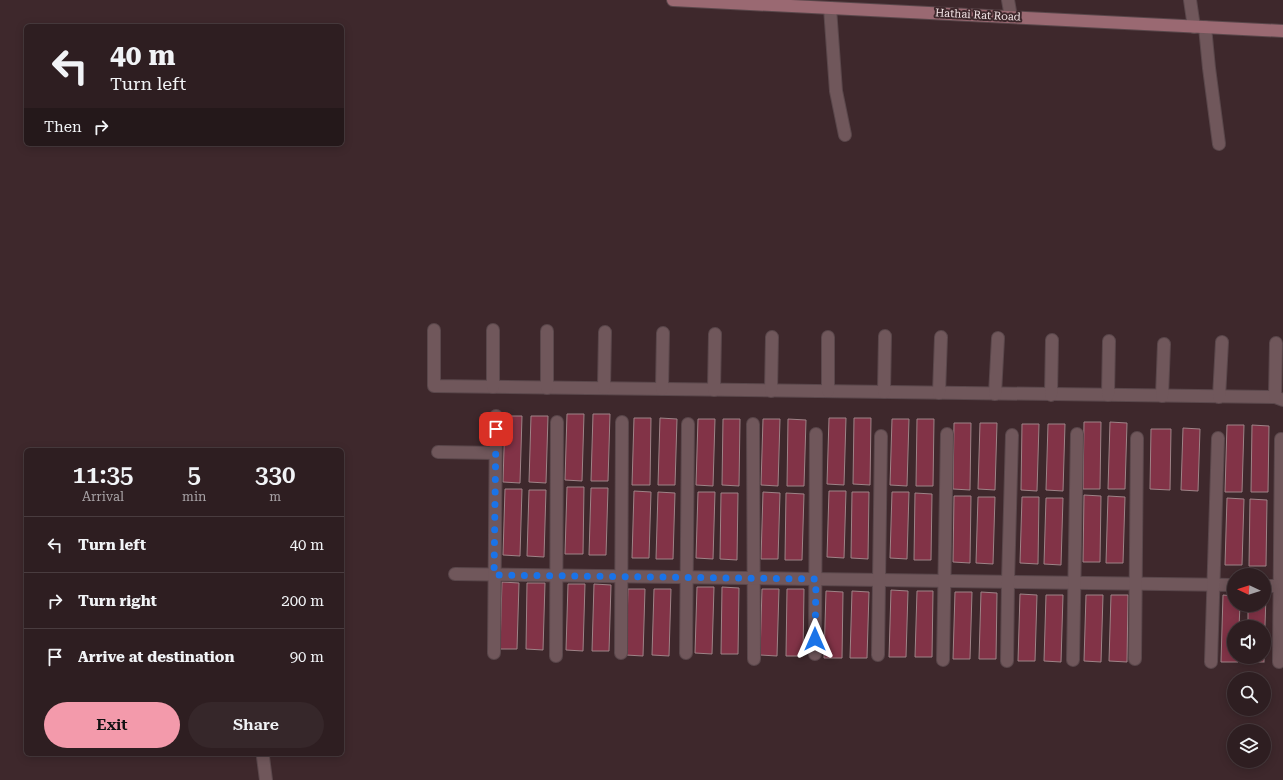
<!DOCTYPE html>
<style>
body{margin:0;font-family:"Roboto Serif",serif;background:#36272a;color:#f1f3f6;height:100vh;display:flex;flex-direction:column;font-size:15px;white-space:nowrap}
*{box-sizing:border-box;margin:0}
p{font-size:13px;color:#a7a2a5}
.icon{flex:none;width:22px;height:22px;fill:none;stroke:currentColor;stroke-width:2;stroke-linecap:round;stroke-linejoin:round}
.map{position:relative;flex:1;overflow:hidden}
.details{position:absolute;left:24px;top:448px;width:320px;height:308px;display:flex;flex-direction:column;background:#2e1e21;border-radius:6px;box-shadow:0 2px 10px #0003,0 0 0 1px #493c3f}
.details>*{flex:none}
.guide{position:absolute;left:24px;top:24px;width:320px;height:122px;border-radius:6px;box-shadow:0 2px 10px #0003,0 0 0 1px #493c3f;background:#2e1e21;color:#f1f3f6;overflow:hidden}
.needle{width:26px;rotate:274deg}
.buttons{position:absolute;left:1227px;top:568px;display:grid;gap:8px}
.buttons a{display:grid;place-items:center;width:44px;height:44px;border-radius:50%;background:#2e1e21;box-shadow:0 2px 10px #0003,0 0 0 1px #493c3f;font-size:20px}
.pin{position:absolute;display:grid;place-items:center;width:34px;height:34px;color:#fff;margin:-17px;border-radius:8px;box-shadow:0 2px 6px #0006}
.me{position:absolute;width:44px;margin:-22px;rotate:0deg;stroke-linejoin:round;filter:drop-shadow(0 0 3px #0008)}
.turn{display:flex;align-items:center;gap:14px;height:84px;padding:0 20px;font-size:18px}
.turn .icon{width:52px;height:52px;stroke-width:2.5}
.turn b{display:block;font-size:28px;line-height:34px}
.then{display:flex;align-items:center;height:38px;padding:0 20px;background:#0003;gap:8px;font-size:15px}
.eta{display:flex;justify-content:space-evenly;align-items:center;height:68px;text-align:center}
.eta b{font-size:24px;font-weight:600;line-height:28px}
.button{display:flex;gap:8px;margin-top:auto;padding:8px 20px}
.button a{flex:1;height:46px;border-radius:24px;background:#f39aab;color:#111;font-size:16px;font-weight:600;line-height:46px;text-align:center}
.button a+a{background:#36272a;color:#f1f3f6}
ul{padding:0;list-style:none}
li{display:flex;align-items:center;gap:12px;height:56px;padding:0 20px;border-top:1px solid #493c3f}
li div{flex:1}
li b{display:block;font-size:15px}
li em{font-style:normal}
.map>svg:first-child{display:block}
.building{fill:#823347;stroke:#9e8387}
.lines{fill:none;stroke-linecap:round;stroke-linejoin:round}
.street-casing{stroke:#5a474b;stroke-width:14}
.secondary-casing{stroke:#5a474b;stroke-width:14}
.street{stroke:#70575b;stroke-width:12}
.secondary{stroke:#9a6972;stroke-width:12}
.route{stroke:#1a73e8;stroke-width:7;stroke-dasharray:0 12.6}
.labels{text-anchor:middle;dominant-baseline:central;stroke-width:4;stroke-linejoin:round;paint-order:stroke}
.street-label{font-size:11px;fill:#f3e4e6;stroke:#3e282c}
</style>
<div class="map">
<svg width="1283" height="780" viewBox="0 0 1283 780">
<rect width="100%" height="100%" fill="#3e282c"/>
<!-- building -->
<g class="building">
<path d="M 567,414 L 584,414 L 582,481 L 565,480 Z"/>
<path d="M 593,414 L 610,414 L 608,481 L 591,481 Z"/>
<path d="M 505,416 L 522,416 L 520,483 L 503,482 Z"/>
<path d="M 531,416 L 548,416 L 546,483 L 529,482 Z"/>
<path d="M 634,418 L 651,418 L 650,485 L 632,485 Z"/>
<path d="M 660,418 L 677,419 L 675,485 L 658,485 Z"/>
<path d="M 829,418 L 846,418 L 844,485 L 827,484 Z"/>
<path d="M 854,418 L 871,418 L 870,485 L 853,484 Z"/>
<path d="M 698,419 L 715,419 L 713,486 L 696,485 Z"/>
<path d="M 723,419 L 740,419 L 739,486 L 722,485 Z"/>
<path d="M 763,419 L 780,419 L 778,486 L 761,485 Z"/>
<path d="M 788,419 L 806,420 L 804,486 L 787,486 Z"/>
<path d="M 892,419 L 909,419 L 907,486 L 890,485 Z"/>
<path d="M 917,419 L 934,419 L 933,486 L 916,486 Z"/>
<path d="M 1084,422 L 1101,422 L 1100,489 L 1083,489 Z"/>
<path d="M 1110,422 L 1127,423 L 1125,489 L 1108,489 Z"/>
<path d="M 954,423 L 971,423 L 970,490 L 953,489 Z"/>
<path d="M 980,423 L 997,423 L 995,490 L 978,489 Z"/>
<path d="M 1022,424 L 1039,424 L 1037,491 L 1021,490 Z"/>
<path d="M 1048,424 L 1065,424 L 1063,491 L 1046,490 Z"/>
<path d="M 1227,425 L 1244,425 L 1242,492 L 1225,492 Z"/>
<path d="M 1252,425 L 1269,426 L 1268,492 L 1251,492 Z"/>
<path d="M 1183,428 L 1200,429 L 1198,491 L 1181,490 Z"/>
<path d="M 1151,429 L 1171,429 L 1170,490 L 1150,489 Z"/>
<path d="M 567,487 L 584,487 L 583,554 L 565,554 Z"/>
<path d="M 591,488 L 608,488 L 606,555 L 589,555 Z"/>
<path d="M 505,489 L 522,489 L 520,556 L 503,555 Z"/>
<path d="M 529,490 L 546,490 L 544,557 L 527,556 Z"/>
<path d="M 634,491 L 651,492 L 649,558 L 632,558 Z"/>
<path d="M 829,491 L 846,491 L 844,558 L 827,557 Z"/>
<path d="M 658,492 L 675,493 L 673,559 L 656,559 Z"/>
<path d="M 698,492 L 715,492 L 713,559 L 696,558 Z"/>
<path d="M 763,492 L 780,493 L 778,559 L 761,559 Z"/>
<path d="M 852,492 L 869,492 L 868,559 L 851,558 Z"/>
<path d="M 892,492 L 909,492 L 907,559 L 890,558 Z"/>
<path d="M 721,493 L 738,493 L 737,560 L 720,559 Z"/>
<path d="M 786,493 L 804,494 L 802,560 L 785,560 Z"/>
<path d="M 915,493 L 932,494 L 931,560 L 914,560 Z"/>
<path d="M 1084,495 L 1101,496 L 1100,562 L 1083,562 Z"/>
<path d="M 954,496 L 971,496 L 970,563 L 953,562 Z"/>
<path d="M 1108,496 L 1125,497 L 1123,563 L 1106,563 Z"/>
<path d="M 978,497 L 995,497 L 993,564 L 976,563 Z"/>
<path d="M 1022,497 L 1039,497 L 1038,564 L 1020,563 Z"/>
<path d="M 1046,498 L 1063,498 L 1061,565 L 1044,564 Z"/>
<path d="M 1227,498 L 1244,499 L 1242,565 L 1225,565 Z"/>
<path d="M 1250,499 L 1267,500 L 1266,566 L 1249,566 Z"/>
<path d="M 502,582 L 519,583 L 517,649 L 500,649 Z"/>
<path d="M 527,583 L 545,583 L 543,650 L 526,649 Z"/>
<path d="M 568,584 L 585,584 L 583,651 L 566,650 Z"/>
<path d="M 594,584 L 611,585 L 609,651 L 592,651 Z"/>
<path d="M 697,587 L 714,587 L 712,654 L 695,653 Z"/>
<path d="M 722,587 L 739,588 L 738,654 L 721,654 Z"/>
<path d="M 628,589 L 645,589 L 643,656 L 626,655 Z"/>
<path d="M 654,589 L 671,589 L 669,656 L 652,655 Z"/>
<path d="M 762,589 L 779,589 L 777,656 L 760,655 Z"/>
<path d="M 787,589 L 804,589 L 803,656 L 786,656 Z"/>
<path d="M 891,590 L 908,591 L 906,657 L 889,657 Z"/>
<path d="M 826,591 L 843,592 L 842,658 L 824,658 Z"/>
<path d="M 852,591 L 869,592 L 867,658 L 850,658 Z"/>
<path d="M 917,591 L 933,591 L 932,657 L 915,657 Z"/>
<path d="M 955,592 L 972,592 L 970,659 L 953,659 Z"/>
<path d="M 981,592 L 997,593 L 996,659 L 979,659 Z"/>
<path d="M 1020,594 L 1037,595 L 1035,661 L 1018,661 Z"/>
<path d="M 1046,595 L 1063,595 L 1061,662 L 1044,661 Z"/>
<path d="M 1086,595 L 1103,595 L 1101,662 L 1084,661 Z"/>
<path d="M 1111,595 L 1128,595 L 1127,662 L 1109,661 Z"/>
<path d="M 1223,595 L 1234,596 L 1234,605 L 1240,605 L 1239,627 L 1234,627 L 1234,657 L 1238,657 L 1238,662 L 1221,662 Z"/>
<path d="M 1264,596 L 1266,596 L 1264,654 L 1264,627 L 1248,627 L 1248,605 L 1264,605 Z"/>
<rect x="1247" y="657" width="17" height="5"/>
</g>
<g class="lines">
<!-- street casing -->
<g class="street-casing">
<g id="street">
<path d="M 1008,0 L 1011,17"/>
<path d="M 1190,0 L 1194,27"/>
<path d="M 830,8 L 836,91 L 845,135"/>
<path d="M 1205,27 L 1209,68 L 1219,144"/>
<path d="M 434,330 L 434,386 L 1275,397 L 1283,400"/>
<path d="M 493,387 L 493,330"/>
<path d="M 547,388 L 547,331"/>
<path d="M 604,388 L 605,332"/>
<path d="M 662,389 L 663,333"/>
<path d="M 714,390 L 715,334"/>
<path d="M 771,391 L 772,337"/>
<path d="M 828,391 L 828,337"/>
<path d="M 884,392 L 885,336"/>
<path d="M 939,393 L 941,337"/>
<path d="M 995,394 L 998,338"/>
<path d="M 1051,395 L 1052,340"/>
<path d="M 1108,395 L 1109,341"/>
<path d="M 1162,396 L 1164,344"/>
<path d="M 1219,397 L 1222,342"/>
<path d="M 1275,397 L 1276,343"/>
<path d="M 753,424 L 754,659"/>
<path d="M 438,452 L 495,453"/>
<path d="M 455,574 L 1234,585"/>
<path d="M 1264,586 L 1283,586"/>
<path d="M 494,653 L 496,416"/>
<path d="M 621,653 L 622,422"/>
<path d="M 686,653 L 688,424"/>
<path d="M 815,654 L 816,434"/>
<path d="M 878,655 L 881,436"/>
<path d="M 556,656 L 557,422"/>
<path d="M 1135,659 L 1137,438"/>
<path d="M 943,660 L 947,434"/>
<path d="M 1073,660 L 1077,434"/>
<path d="M 1007,661 L 1008,582 L 1012,435"/>
<path d="M 1211,662 L 1218,438"/>
<path d="M 1279,662 L 1281,439"/>
<path d="M 263,757 L 266,780"/>
</g>
</g>
<!-- secondary casing -->
<g class="secondary-casing">
<path id="secondary" d="M 673,0 L 1283,31"/>
</g>
<!-- street -->
<use href="#street" class="street"/>
<!-- secondary -->
<use href="#secondary" class="secondary"/>
</g>
<g class="lines">
<!-- route -->
<path class="route" d="M 496,429 L 494,575 L 816,579 L 815,639"/>
</g>
<g class="labels">
<!-- street labels -->
<g class="street-label">
<text transform="translate(978 15) rotate(3)">Hathai Rat Road</text>
</g>
</g>
</svg>
<div class="buttons">
<a><svg class="needle" viewBox="-14 -14 28 28"><path d="M0-13l5 13h-10z" fill="#e53935"/><path d="M0 13l5-13h-10z" fill="#a7a2a5"/></svg></a>
<a><svg class="icon" aria-label="sound" viewBox="0 0 24 24"><path d="M4 9h4l5-4v14l-5-4H4zM17 9q2 3 0 6"/></svg></a>
<a><svg class="icon" aria-label="search" viewBox="0 0 24 24"><circle cx="10" cy="10" r="6"/><path d="M15 15l6 6"/></svg></a>
<a><svg class="icon" aria-label="layers" viewBox="0 0 24 24"><path d="M12 4l9 5-9 5-9-5zM3 14l9 5 9-5"/></svg></a>
</div>
<div class="pin" style="left:496px;top:429px;background:#d93025"><svg class="icon" aria-label="arrive" viewBox="0 0 24 24"><path d="M6 21V4h12l-3 4 3 4H6"/></svg></div>
<svg class="me" style="left:815px;top:639px" viewBox="-20 -20 40 40"><path d="M0-17L14 15 0 8-14 15z" fill="#1a73e8" stroke="#fff" stroke-width="4"/></svg>
<div class="guide">
<div class="turn"><svg class="icon" aria-label="left" viewBox="0 0 24 24"><path d="M17 20v-9H6M10 6l-5 5 5 5"/></svg><div><b>40 m</b>Turn left</div></div>
<div class="then">Then<svg class="icon" aria-label="right" viewBox="0 0 24 24"><path d="M7 20v-9h11M14 6l5 5-5 5"/></svg></div>
</div>
<section class="details">
<div class="eta">
<div><b>11:35</b><p>Arrival</p></div>
<div><b>5</b><p>min</p></div>
<div><b>330</b><p>m</p></div>
</div>
<ul>
<li><svg class="icon" aria-label="left" viewBox="0 0 24 24"><path d="M17 20v-9H6M10 6l-5 5 5 5"/></svg><div><b>Turn left</b></div><em>40 m</em></li>
<li><svg class="icon" aria-label="right" viewBox="0 0 24 24"><path d="M7 20v-9h11M14 6l5 5-5 5"/></svg><div><b>Turn right</b></div><em>200 m</em></li>
<li><svg class="icon" aria-label="arrive" viewBox="0 0 24 24"><path d="M6 21V4h12l-3 4 3 4H6"/></svg><div><b>Arrive at destination</b></div><em>90 m</em></li>
</ul>
<div class="button"><a>Exit</a><a>Share</a></div>
</section>
</div>
